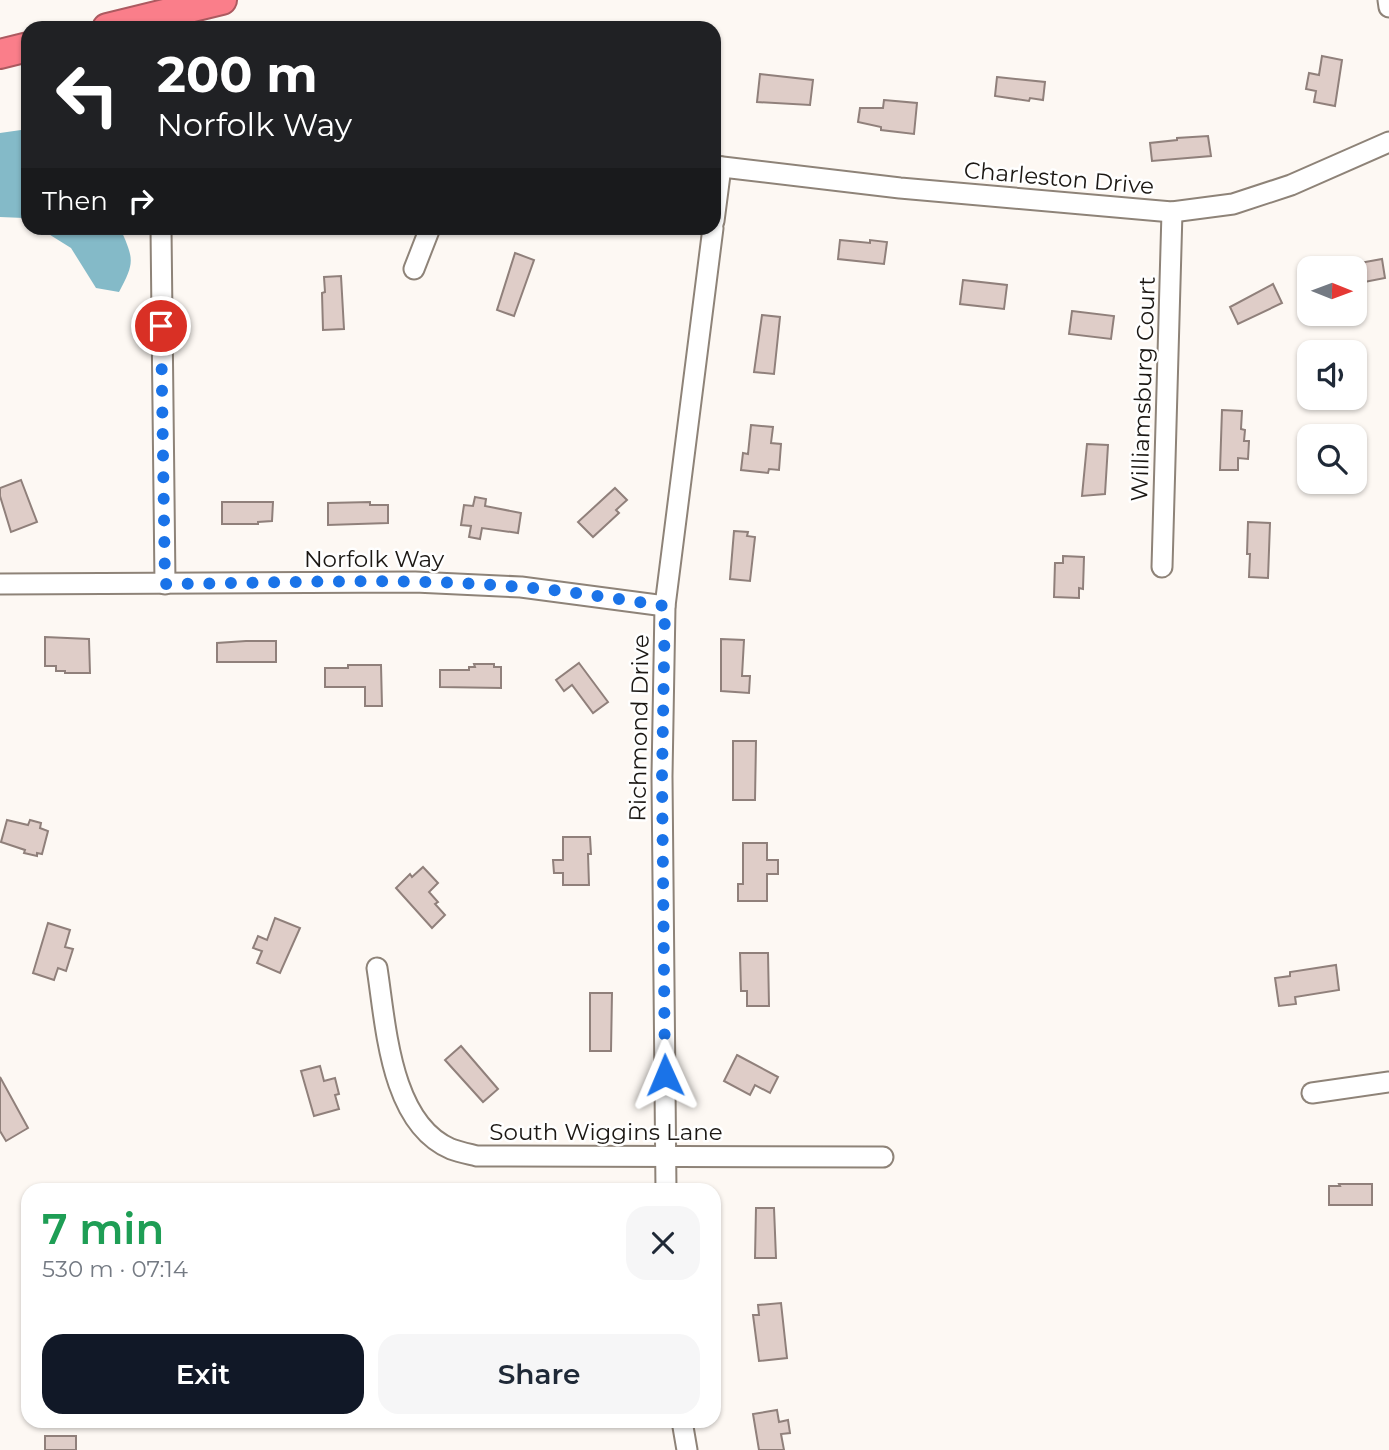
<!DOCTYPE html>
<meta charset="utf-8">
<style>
body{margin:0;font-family:Montserrat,sans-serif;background:#f6f6f7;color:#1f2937;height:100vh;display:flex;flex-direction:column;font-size:26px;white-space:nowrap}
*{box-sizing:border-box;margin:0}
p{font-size:23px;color:#747a83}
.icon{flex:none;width:38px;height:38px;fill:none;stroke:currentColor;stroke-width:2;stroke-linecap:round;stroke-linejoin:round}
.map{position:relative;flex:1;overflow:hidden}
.panel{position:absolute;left:21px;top:1183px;width:700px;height:245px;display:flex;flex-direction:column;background:#fff;border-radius:21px;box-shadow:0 2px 5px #0004}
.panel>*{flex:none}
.guide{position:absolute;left:21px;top:21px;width:700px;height:214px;border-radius:21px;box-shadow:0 2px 5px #0004;background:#202124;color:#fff;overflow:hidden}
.needle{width:46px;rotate:91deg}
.controls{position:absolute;left:1297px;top:256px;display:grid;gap:14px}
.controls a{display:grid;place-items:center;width:70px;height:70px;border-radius:14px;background:#fff;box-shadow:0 2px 5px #0004;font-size:35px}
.pin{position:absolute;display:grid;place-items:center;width:60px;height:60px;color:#fff;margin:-30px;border:4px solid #fff;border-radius:50%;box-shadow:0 2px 7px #0007}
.me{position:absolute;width:77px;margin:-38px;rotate:359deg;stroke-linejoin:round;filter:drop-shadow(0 0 5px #0008)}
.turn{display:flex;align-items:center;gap:24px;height:147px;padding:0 21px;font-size:32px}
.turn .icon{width:91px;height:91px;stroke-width:2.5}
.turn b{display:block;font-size:49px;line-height:60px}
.then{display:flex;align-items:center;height:66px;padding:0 21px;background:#0003;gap:14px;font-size:26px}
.round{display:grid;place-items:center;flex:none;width:74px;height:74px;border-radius:21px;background:#f6f6f7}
.head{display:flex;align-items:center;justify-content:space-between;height:119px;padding:0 21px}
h1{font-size:42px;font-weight:600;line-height:52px;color:#1e9e55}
.button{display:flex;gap:14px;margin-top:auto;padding:14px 21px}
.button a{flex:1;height:80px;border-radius:21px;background:#111827;color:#fff;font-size:28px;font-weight:600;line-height:80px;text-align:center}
.button a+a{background:#f6f6f7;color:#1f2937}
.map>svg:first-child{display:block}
.water{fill:#84bac8}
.building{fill:#dfcdc8;stroke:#90807b;stroke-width:2}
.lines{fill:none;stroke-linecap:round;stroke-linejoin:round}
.minor-casing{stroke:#8e8378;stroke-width:23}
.highway-casing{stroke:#ac5a60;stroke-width:32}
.minor{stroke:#fff;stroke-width:19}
.highway{stroke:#fa7e8a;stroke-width:28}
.route{stroke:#1a73e8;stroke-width:12;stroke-dasharray:0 21.6}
.labels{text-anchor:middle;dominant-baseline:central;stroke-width:5;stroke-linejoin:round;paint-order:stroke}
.street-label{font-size:23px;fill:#1b1713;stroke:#fff}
</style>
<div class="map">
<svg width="1389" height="1450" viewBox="0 0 1389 1450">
<rect width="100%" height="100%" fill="#fdf8f3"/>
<!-- water -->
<g class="water">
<path d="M 28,129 L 28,221 L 24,218 L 0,217 L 0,133 Z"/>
<path d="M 39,228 L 120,228 C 134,259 135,262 119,292 L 96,288 L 71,248 Z"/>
</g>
<!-- building -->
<g class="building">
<path d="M 1322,56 L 1342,60 L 1335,106 L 1314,102 L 1316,91 L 1306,89 L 1309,73 L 1319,75 Z"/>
<path d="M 760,74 L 813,80 L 810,105 L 757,102 Z"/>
<path d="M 997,77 L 1045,82 L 1043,100 L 1030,98 L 1029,101 L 995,96 Z"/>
<path d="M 884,100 L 917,103 L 914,134 L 881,130 L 881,127 L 858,122 L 860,108 L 883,108 Z"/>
<path d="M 1208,136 L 1211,156 L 1152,161 L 1150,143 L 1177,140 L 1177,138 Z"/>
<path d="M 840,240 L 870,243 L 870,240 L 887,242 L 884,264 L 838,259 Z"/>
<path d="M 515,253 L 534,260 L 514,316 L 497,310 Z"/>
<path d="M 1382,259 L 1385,278 L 1354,284 L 1354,264 Z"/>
<path d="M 341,276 L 344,329 L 323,330 L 322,293 L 325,292 L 324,277 Z"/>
<path d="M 963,280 L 1007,285 L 1004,309 L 960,304 Z"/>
<path d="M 1273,284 L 1282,303 L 1238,324 L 1230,307 Z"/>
<path d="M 1072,311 L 1114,316 L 1111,339 L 1069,334 Z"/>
<path d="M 762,315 L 780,317 L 774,374 L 754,372 Z"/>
<path d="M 1222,410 L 1242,411 L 1241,429 L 1245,430 L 1244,441 L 1249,441 L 1248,459 L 1238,458 L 1238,470 L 1220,470 Z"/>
<path d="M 751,425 L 773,427 L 771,443 L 781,444 L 779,470 L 769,469 L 768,473 L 741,470 L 743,453 L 748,454 Z"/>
<path d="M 1087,444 L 1108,445 L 1105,494 L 1082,496 Z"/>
<path d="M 21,480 L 37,522 L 11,532 L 0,496 L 0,488 Z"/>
<path d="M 615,488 L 627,500 L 616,510 L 619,513 L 593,537 L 578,522 Z"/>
<path d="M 475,497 L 486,499 L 485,506 L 521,513 L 518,533 L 482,528 L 480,539 L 469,537 L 471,526 L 461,525 L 464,505 L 473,506 Z"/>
<path d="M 222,502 L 273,502 L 272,521 L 258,522 L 258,524 L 222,524 Z"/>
<path d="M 370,502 L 370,505 L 388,505 L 388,523 L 328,525 L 328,503 Z"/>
<path d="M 1248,522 L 1270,523 L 1268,578 L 1249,577 L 1250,554 L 1247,554 Z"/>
<path d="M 734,531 L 748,532 L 747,536 L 755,537 L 750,581 L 730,579 Z"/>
<path d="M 1063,556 L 1084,557 L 1083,589 L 1079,588 L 1079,598 L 1054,597 L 1055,563 L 1063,563 Z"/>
<path d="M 45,637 L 89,639 L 90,673 L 65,673 L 65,671 L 56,671 L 56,666 L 45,666 Z"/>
<path d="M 721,639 L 744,640 L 742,676 L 750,676 L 749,693 L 721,691 Z"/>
<path d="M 246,641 L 276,641 L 276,662 L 217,662 L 217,643 Z"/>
<path d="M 579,663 L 608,702 L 593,713 L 572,685 L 564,691 L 556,680 Z"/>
<path d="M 474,664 L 494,664 L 494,667 L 501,667 L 501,688 L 440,687 L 440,670 L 469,670 L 469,667 L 475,667 Z"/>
<path d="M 348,665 L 381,665 L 382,706 L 365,706 L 365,687 L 325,687 L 325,668 L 348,668 Z"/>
<path d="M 733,741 L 756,741 L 755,800 L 733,800 Z"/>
<path d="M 7,820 L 28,825 L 30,820 L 41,823 L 40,828 L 48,831 L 42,854 L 37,853 L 37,856 L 24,853 L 25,850 L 1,842 Z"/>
<path d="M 563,837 L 590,837 L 591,854 L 588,854 L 589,885 L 563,885 L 563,873 L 554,873 L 553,860 L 563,860 Z"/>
<path d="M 743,843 L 767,843 L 767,860 L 778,860 L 778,874 L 767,874 L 767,901 L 738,901 L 738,884 L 743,884 Z"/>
<path d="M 423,867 L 438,883 L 429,892 L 438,902 L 435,904 L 445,915 L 432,928 L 396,888 L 410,874 L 412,877 Z"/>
<path d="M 275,918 L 300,928 L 280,973 L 257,963 L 262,951 L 253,948 L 258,936 L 267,940 Z"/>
<path d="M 48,923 L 70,930 L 65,947 L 73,949 L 66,971 L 58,968 L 54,980 L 33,973 Z"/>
<path d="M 740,953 L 768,953 L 769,1006 L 747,1006 L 747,991 L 741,991 Z"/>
<path d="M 1336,965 L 1339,990 L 1295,997 L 1296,1004 L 1279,1006 L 1275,978 L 1290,976 L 1290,972 Z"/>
<path d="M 590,993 L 612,993 L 611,1051 L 590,1051 Z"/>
<path d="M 461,1046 L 498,1089 L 483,1102 L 445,1060 Z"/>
<path d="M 737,1055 L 778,1077 L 770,1093 L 755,1085 L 750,1095 L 724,1081 Z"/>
<path d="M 320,1066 L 324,1081 L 335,1078 L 339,1094 L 335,1095 L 339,1109 L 314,1116 L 301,1071 Z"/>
<path d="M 0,1077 L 28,1128 L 6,1141 L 0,1131 Z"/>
<path d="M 1339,1184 L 1372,1184 L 1372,1205 L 1329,1205 L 1329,1186 L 1340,1186 Z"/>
<path d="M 756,1208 L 774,1208 L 776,1258 L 755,1258 Z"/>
<path d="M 781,1303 L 787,1358 L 759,1361 L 753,1315 L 759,1315 L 758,1305 Z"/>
<path d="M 777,1410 L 779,1422 L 788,1420 L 790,1433 L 781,1434 L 784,1450 L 759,1450 L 753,1414 Z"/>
<rect x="45" y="1436" width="31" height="14"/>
</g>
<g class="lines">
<!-- minor casing -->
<g class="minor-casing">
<g id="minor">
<path d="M 1388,0 L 1389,7"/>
<path d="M 714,166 L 900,188 L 1172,212 L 1233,204 L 1291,185 L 1389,142"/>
<path d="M 714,221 L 721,167"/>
<path d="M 161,228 L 165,584"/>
<path d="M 414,269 L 430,228"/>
<path d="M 1162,567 L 1172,212"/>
<path d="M 0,584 L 415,582 L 521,587 L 665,606"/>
<path d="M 377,968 C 386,1025 390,1123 451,1149 C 459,1152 469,1154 477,1156 L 883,1157"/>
<path d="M 1312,1093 L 1389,1082"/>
<path d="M 666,1190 L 662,776 L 665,606 L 713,228"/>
<path d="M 682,1421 L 687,1450"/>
</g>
</g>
<!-- highway casing -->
<g class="highway-casing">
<g id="highway">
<path d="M 107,28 L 222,0"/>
<path d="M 0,54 L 28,47"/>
</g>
</g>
<!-- minor -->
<use href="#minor" class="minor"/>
<!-- highway -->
<use href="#highway" class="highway"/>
</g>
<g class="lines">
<!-- route -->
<path class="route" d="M 161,326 L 165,584 C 284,583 404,577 522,587 C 570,591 618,599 665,606 L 662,776 L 665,1075"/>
</g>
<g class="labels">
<!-- street labels -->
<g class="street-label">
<text transform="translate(1059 178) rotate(5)">Charleston Drive</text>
<text transform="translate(1143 389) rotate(-88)">Williamsburg Court</text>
<text x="374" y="559">Norfolk Way</text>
<text transform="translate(639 728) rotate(-89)">Richmond Drive</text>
<text x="606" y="1132">South Wiggins Lane</text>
</g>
</g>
</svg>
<div class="controls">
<a><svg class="needle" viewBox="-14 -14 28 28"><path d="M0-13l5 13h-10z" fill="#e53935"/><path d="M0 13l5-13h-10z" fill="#747a83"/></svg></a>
<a><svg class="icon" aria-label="sound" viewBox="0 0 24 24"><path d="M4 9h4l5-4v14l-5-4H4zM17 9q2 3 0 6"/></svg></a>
<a><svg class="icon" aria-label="search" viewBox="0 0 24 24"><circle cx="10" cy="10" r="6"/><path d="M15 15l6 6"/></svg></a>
</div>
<div class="pin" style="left:161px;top:326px;background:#d93025"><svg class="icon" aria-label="arrive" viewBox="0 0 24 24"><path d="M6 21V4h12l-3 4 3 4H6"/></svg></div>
<svg class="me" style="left:665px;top:1075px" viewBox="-20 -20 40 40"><path d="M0-17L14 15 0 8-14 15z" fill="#1a73e8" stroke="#fff" stroke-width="4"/></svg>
<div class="guide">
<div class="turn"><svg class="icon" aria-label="left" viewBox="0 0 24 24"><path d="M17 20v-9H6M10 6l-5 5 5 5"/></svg><div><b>200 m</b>Norfolk Way</div></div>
<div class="then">Then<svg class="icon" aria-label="right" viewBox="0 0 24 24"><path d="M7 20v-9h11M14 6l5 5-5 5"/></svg></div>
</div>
<section class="panel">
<div class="head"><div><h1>7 min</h1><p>530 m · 07:14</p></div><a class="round"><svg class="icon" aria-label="close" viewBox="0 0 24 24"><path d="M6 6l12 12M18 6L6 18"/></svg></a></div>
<div class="button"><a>Exit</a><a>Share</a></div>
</section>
</div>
